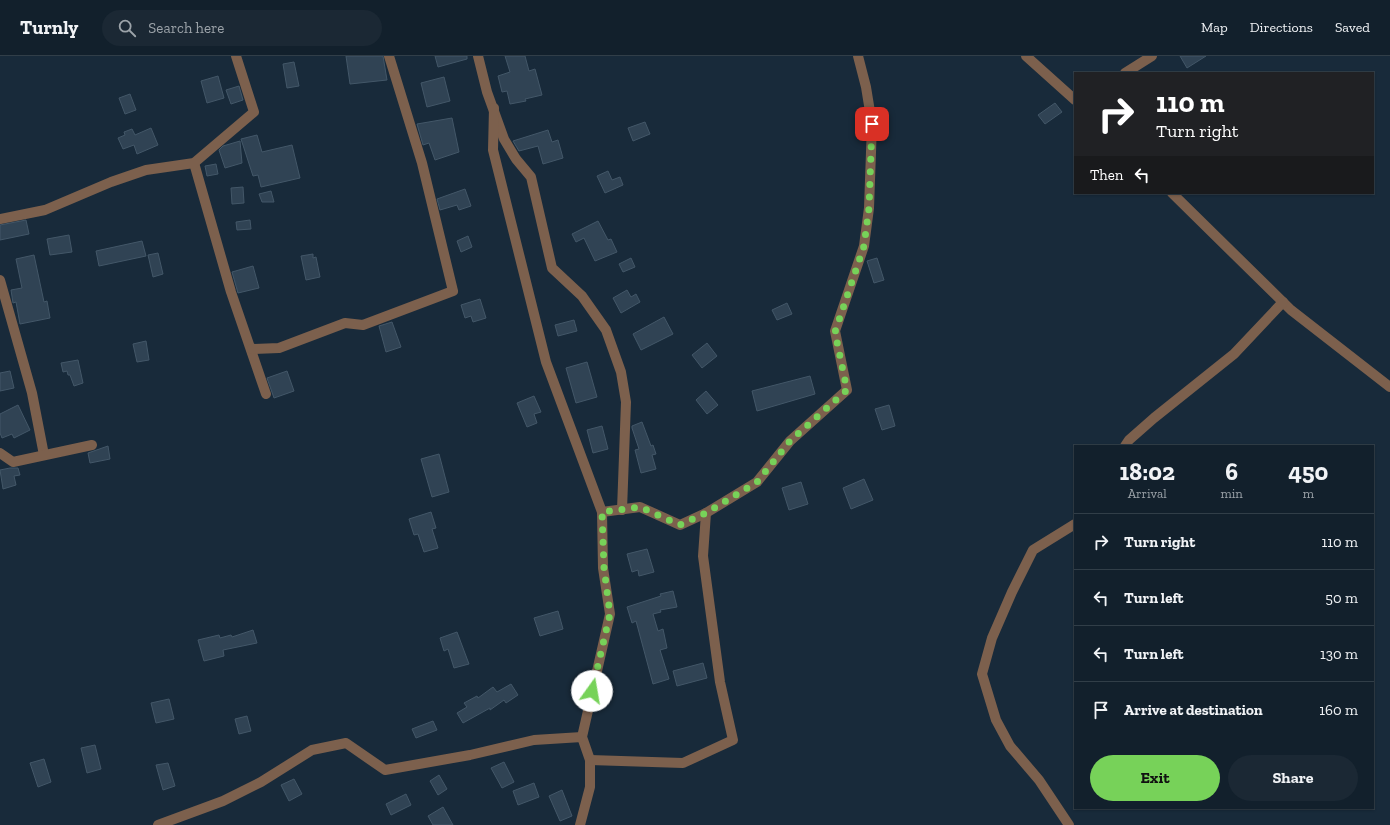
<!DOCTYPE html>
<style>
body{margin:0;font-family:"Zilla Slab",serif;background:#1b2834;color:#f1f3f6;height:100vh;display:flex;flex-direction:column;font-size:15px;white-space:nowrap}
*{box-sizing:border-box;margin:0}
p{font-size:13px;color:#9ca3a9}
.icon{flex:none;width:22px;height:22px;fill:none;stroke:currentColor;stroke-width:2;stroke-linecap:round;stroke-linejoin:round}
.map{position:relative;flex:1;overflow:hidden}
.drawer{position:absolute;left:1074px;top:389px;width:300px;height:364px;display:flex;flex-direction:column;background:#12202c;border-radius:0px;box-shadow:0 1px 3px #0004,0 0 0 1px #313e48}
.drawer>*{flex:none}
.hud{position:absolute;left:1074px;top:16px;width:300px;height:122px;border-radius:0px;box-shadow:0 1px 3px #0004,0 0 0 1px #313e48;background:#202124;color:#fff;overflow:hidden}
.pin{position:absolute;display:grid;place-items:center;width:34px;height:34px;color:#fff;margin:-17px;border-radius:8px;box-shadow:0 2px 6px #0006}
.me{position:absolute;width:44px;margin:-22px;rotate:13deg;stroke-linejoin:round;filter:drop-shadow(0 0 3px #0008)}
.turn{display:flex;align-items:center;gap:14px;height:84px;padding:0 16px;font-size:18px}
.turn .icon{width:52px;height:52px;stroke-width:2.5}
.turn b{display:block;font-size:28px;line-height:34px}
.then{display:flex;align-items:center;height:38px;padding:0 16px;background:#0003;gap:8px;font-size:15px}
.eta{display:flex;justify-content:space-evenly;align-items:center;height:68px;text-align:center}
.eta b{font-size:24px;font-weight:700;line-height:28px}
.cta{display:flex;gap:8px;margin-top:auto;padding:8px 16px}
.cta a{flex:1;height:46px;border-radius:24px;background:#77d259;color:#111;font-size:16px;font-weight:700;line-height:46px;text-align:center}
.cta a+a{background:#1b2834;color:#f1f3f6}
ul{padding:0;list-style:none}
li{display:flex;align-items:center;gap:12px;height:56px;padding:0 16px;border-top:1px solid #313e48}
li div{flex:1}
li b{display:block;font-size:15px}
li em{font-style:normal}
header{display:flex;align-items:center;gap:24px;box-sizing:border-box;height:56px;padding:0 20px;background:#12202c;border-bottom:1px solid #313e48}
header strong{font-size:19px}
nav{display:flex;gap:22px;margin-inline-start:auto;font-size:14px}
.search{width:280px;height:36px;background:#1b2834;display:flex;align-items:center;gap:10px;box-sizing:border-box;padding:0 14px;border-radius:22px;color:#9ca3a9;font-size:15px}
.map>svg:first-child{display:block}
.building{fill:#304354;stroke:#435768}
.lines{fill:none;stroke-linecap:round;stroke-linejoin:round}
.street{stroke:#7c604d;stroke-width:10}
.route{stroke:#77d259;stroke-width:7;stroke-dasharray:0 12.6}
</style>
<header>
<strong>Turnly</strong>
<div class="search"><svg class="icon" aria-label="search" viewBox="0 0 24 24"><circle cx="10" cy="10" r="6"/><path d="M15 15l6 6"/></svg>Search here</div>
<nav><a>Map</a><a>Directions</a><a>Saved</a></nav>
</header>
<div class="map">
<svg width="1390" height="769" viewBox="0 0 1390 769">
<rect width="100%" height="100%" fill="#182a3a"/>
<!-- building -->
<g class="building">
<path d="M 346,0 L 383,0 L 387,24 L 350,28 Z"/>
<path d="M 435,0 L 467,0 L 467,3 L 438,11 Z"/>
<path d="M 505,0 L 525,0 L 529,15 L 535,13 L 542,39 L 525,43 L 526,45 L 510,48 L 507,35 L 502,36 L 498,20 L 510,16 Z"/>
<path d="M 1180,0 L 1206,0 L 1187,12 Z"/>
<path d="M 294,6 L 299,30 L 287,32 L 283,8 Z"/>
<path d="M 218,20 L 224,42 L 207,47 L 201,25 Z"/>
<path d="M 444,21 L 450,45 L 427,51 L 421,27 Z"/>
<path d="M 239,30 L 243,44 L 231,48 L 226,34 Z"/>
<path d="M 130,38 L 136,54 L 125,58 L 119,42 Z"/>
<path d="M 1055,47 L 1062,56 L 1045,68 L 1038,59 Z"/>
<path d="M 452,62 L 459,96 L 435,104 L 429,87 L 423,89 L 417,68 Z"/>
<path d="M 645,66 L 650,78 L 633,85 L 628,72 Z"/>
<path d="M 151,72 L 158,89 L 137,98 L 134,89 L 123,93 L 118,82 L 125,79 L 124,76 L 132,73 L 135,79 Z"/>
<path d="M 548,74 L 552,86 L 558,84 L 563,102 L 543,108 L 538,90 L 519,95 L 513,85 Z"/>
<path d="M 257,79 L 262,96 L 292,89 L 300,122 L 261,131 L 258,119 L 253,120 L 241,83 Z"/>
<path d="M 240,85 L 242,107 L 225,112 L 219,94 L 223,90 Z"/>
<path d="M 216,108 L 218,118 L 207,120 L 205,110 Z"/>
<path d="M 608,115 L 612,124 L 620,121 L 623,129 L 605,137 L 597,120 Z"/>
<path d="M 243,131 L 244,147 L 232,148 L 231,132 Z"/>
<path d="M 465,133 L 471,150 L 459,154 L 457,149 L 440,154 L 437,143 Z"/>
<path d="M 271,135 L 274,146 L 262,146 L 259,138 Z"/>
<path d="M 26,164 L 29,178 L 0,184 L 0,169 Z"/>
<path d="M 250,164 L 251,173 L 237,174 L 236,166 Z"/>
<path d="M 598,165 L 608,184 L 611,183 L 617,196 L 595,205 L 584,182 L 576,186 L 572,178 Z"/>
<path d="M 69,179 L 72,196 L 50,199 L 47,183 Z"/>
<path d="M 468,180 L 472,191 L 461,196 L 457,185 Z"/>
<path d="M 142,185 L 146,200 L 99,210 L 96,195 Z"/>
<path d="M 158,197 L 163,218 L 153,221 L 148,199 Z"/>
<path d="M 313,198 L 313,202 L 316,201 L 320,221 L 306,224 L 301,200 Z"/>
<path d="M 34,199 L 44,246 L 47,245 L 50,262 L 20,268 L 16,246 L 13,247 L 11,234 L 22,232 L 16,203 Z"/>
<path d="M 631,202 L 635,211 L 623,216 L 619,208 Z"/>
<path d="M 877,202 L 884,224 L 874,227 L 867,205 Z"/>
<path d="M 253,210 L 259,232 L 238,237 L 232,216 Z"/>
<path d="M 627,234 L 631,241 L 636,238 L 640,246 L 621,257 L 613,242 Z"/>
<path d="M 480,243 L 486,262 L 473,266 L 471,260 L 465,262 L 461,249 Z"/>
<path d="M 787,247 L 792,258 L 777,264 L 772,254 Z"/>
<path d="M 664,261 L 673,278 L 641,294 L 633,278 Z"/>
<path d="M 574,264 L 577,275 L 558,280 L 555,269 Z"/>
<path d="M 392,266 L 401,291 L 386,296 L 379,270 Z"/>
<path d="M 146,285 L 149,304 L 137,306 L 133,288 Z"/>
<path d="M 707,287 L 717,300 L 702,312 L 692,299 Z"/>
<path d="M 78,304 L 83,327 L 74,330 L 70,319 L 68,319 L 67,315 L 63,316 L 61,307 Z"/>
<path d="M 587,306 L 597,341 L 576,347 L 566,312 Z"/>
<path d="M 10,315 L 14,332 L 0,335 L 0,317 Z"/>
<path d="M 287,315 L 294,335 L 274,342 L 267,322 Z"/>
<path d="M 810,320 L 815,338 L 757,355 L 752,335 Z"/>
<path d="M 706,335 L 718,349 L 707,358 L 696,344 Z"/>
<path d="M 534,340 L 541,356 L 534,358 L 537,367 L 527,371 L 517,347 Z"/>
<path d="M 18,349 L 30,374 L 14,382 L 12,378 L 2,382 L 0,377 L 0,358 Z"/>
<path d="M 889,349 L 895,370 L 882,374 L 875,353 Z"/>
<path d="M 642,366 L 651,390 L 653,389 L 656,398 L 652,399 L 656,413 L 641,417 L 635,394 L 639,393 L 632,372 L 632,370 Z"/>
<path d="M 602,370 L 608,393 L 593,397 L 587,374 Z"/>
<path d="M 108,390 L 110,403 L 90,407 L 88,397 Z"/>
<path d="M 439,398 L 449,436 L 432,441 L 421,403 Z"/>
<path d="M 10,412 L 18,412 L 20,419 L 14,420 L 16,429 L 3,433 L 0,414 Z"/>
<path d="M 864,423 L 873,444 L 851,453 L 843,432 Z"/>
<path d="M 801,426 L 808,448 L 789,454 L 782,432 Z"/>
<path d="M 431,456 L 436,472 L 432,473 L 438,492 L 424,496 L 418,478 L 414,479 L 409,463 Z"/>
<path d="M 647,493 L 654,516 L 639,520 L 638,514 L 632,516 L 627,498 Z"/>
<path d="M 673,535 L 677,551 L 660,554 L 661,556 L 653,558 L 658,575 L 663,573 L 667,592 L 660,594 L 669,623 L 653,628 L 636,565 L 632,567 L 627,551 L 661,540 L 660,538 Z"/>
<path d="M 558,555 L 563,573 L 540,580 L 534,562 Z"/>
<path d="M 253,574 L 257,587 L 223,594 L 224,600 L 204,605 L 198,584 L 219,579 L 220,582 L 231,579 L 232,581 Z"/>
<path d="M 457,576 L 469,608 L 454,612 L 448,593 L 444,595 L 440,582 Z"/>
<path d="M 703,607 L 707,622 L 677,630 L 673,615 Z"/>
<path d="M 511,628 L 518,639 L 506,647 L 504,644 L 490,654 L 490,652 L 463,667 L 457,657 L 467,651 L 464,647 L 477,640 L 478,642 L 493,631 L 497,636 Z"/>
<path d="M 169,643 L 174,663 L 156,667 L 151,647 Z"/>
<path d="M 247,660 L 251,675 L 239,678 L 235,663 Z"/>
<path d="M 433,665 L 437,674 L 416,682 L 412,673 Z"/>
<path d="M 95,689 L 101,713 L 87,717 L 81,692 Z"/>
<path d="M 44,703 L 51,726 L 38,731 L 30,707 Z"/>
<path d="M 504,706 L 514,726 L 502,732 L 491,712 Z"/>
<path d="M 168,707 L 175,730 L 163,734 L 156,709 Z"/>
<path d="M 439,719 L 447,733 L 438,739 L 430,725 Z"/>
<path d="M 294,723 L 302,738 L 289,745 L 281,729 Z"/>
<path d="M 534,727 L 539,741 L 518,749 L 513,735 Z"/>
<path d="M 562,734 L 572,760 L 560,765 L 549,740 Z"/>
<path d="M 406,738 L 411,749 L 391,759 L 386,748 Z"/>
<path d="M 443,751 L 453,769 L 433,769 L 428,760 Z"/>
</g>
<g class="lines">
<!-- street -->
<g class="street">
<path d="M 478,0 L 487,36 L 504,83 L 516,103 L 531,121 L 552,212 L 582,240 L 606,274 L 621,316 L 626,346 L 622,454"/>
<path d="M 1026,0 L 1075,44"/>
<path d="M 1125,17 L 1152,0"/>
<path d="M 494,52 L 493,94 L 546,306 L 602,456 L 603,512 L 610,558 L 582,681 L 590,704 L 590,731 L 580,769"/>
<path d="M 194,107 L 231,236 L 266,338"/>
<path d="M 1172,137 L 1291,254 L 1390,331"/>
<path d="M 0,163 L 45,154 L 111,126 L 146,114 L 194,107 L 254,56 L 236,0"/>
<path d="M 0,224 L 32,337 L 44,399"/>
<path d="M 252,293 L 279,292 L 345,267 L 363,269 L 453,235 L 422,107 L 389,0"/>
<path d="M 1125,390 L 1129,384 L 1154,362 L 1234,298 L 1283,246"/>
<path d="M 0,397 L 13,406 L 92,389"/>
<path d="M 602,456 L 640,451 L 680,469 L 706,457"/>
<path d="M 590,704 L 683,707 L 733,684 L 720,626 L 703,500 L 706,457 L 757,426 L 790,385 L 847,334 L 835,275 L 864,190 L 869,152 L 872,68 L 866,31 L 858,0"/>
<path d="M 158,769 L 223,745 L 261,726 L 312,694 L 346,687 L 385,714 L 470,699 L 534,684 L 582,681"/>
<path d="M 1069,769 L 1039,724 L 1010,690 L 996,664 L 982,618 L 992,582 L 1012,536 L 1033,494 L 1075,468"/>
</g>
</g>
<g class="lines">
<!-- route -->
<path class="route" d="M 592,635 L 610,558 L 604,512 L 602,456 L 640,451 L 680,469 L 706,457 L 757,426 L 790,385 L 847,334 L 835,276 L 864,190 L 869,152 L 872,68"/>
</g>
</svg>
<div class="pin" style="left:872px;top:68px;background:#d93025"><svg class="icon" aria-label="arrive" viewBox="0 0 24 24"><path d="M6 21V4h12l-3 4 3 4H6"/></svg></div>
<svg class="me" style="left:592px;top:635px" viewBox="-20 -20 40 40"><circle r="19" fill="#fff"/><path d="M0-13L10 11 0 6-10 11z" fill="#77d259"/></svg>
<div class="hud">
<div class="turn"><svg class="icon" aria-label="right" viewBox="0 0 24 24"><path d="M7 20v-9h11M14 6l5 5-5 5"/></svg><div><b>110 m</b>Turn right</div></div>
<div class="then">Then<svg class="icon" aria-label="left" viewBox="0 0 24 24"><path d="M17 20v-9H6M10 6l-5 5 5 5"/></svg></div>
</div>
<section class="drawer">
<div class="eta">
<div><b>18:02</b><p>Arrival</p></div>
<div><b>6</b><p>min</p></div>
<div><b>450</b><p>m</p></div>
</div>
<ul>
<li><svg class="icon" aria-label="right" viewBox="0 0 24 24"><path d="M7 20v-9h11M14 6l5 5-5 5"/></svg><div><b>Turn right</b></div><em>110 m</em></li>
<li><svg class="icon" aria-label="left" viewBox="0 0 24 24"><path d="M17 20v-9H6M10 6l-5 5 5 5"/></svg><div><b>Turn left</b></div><em>50 m</em></li>
<li><svg class="icon" aria-label="left" viewBox="0 0 24 24"><path d="M17 20v-9H6M10 6l-5 5 5 5"/></svg><div><b>Turn left</b></div><em>130 m</em></li>
<li><svg class="icon" aria-label="arrive" viewBox="0 0 24 24"><path d="M6 21V4h12l-3 4 3 4H6"/></svg><div><b>Arrive at destination</b></div><em>160 m</em></li>
</ul>
<div class="cta"><a>Exit</a><a>Share</a></div>
</section>
</div>
